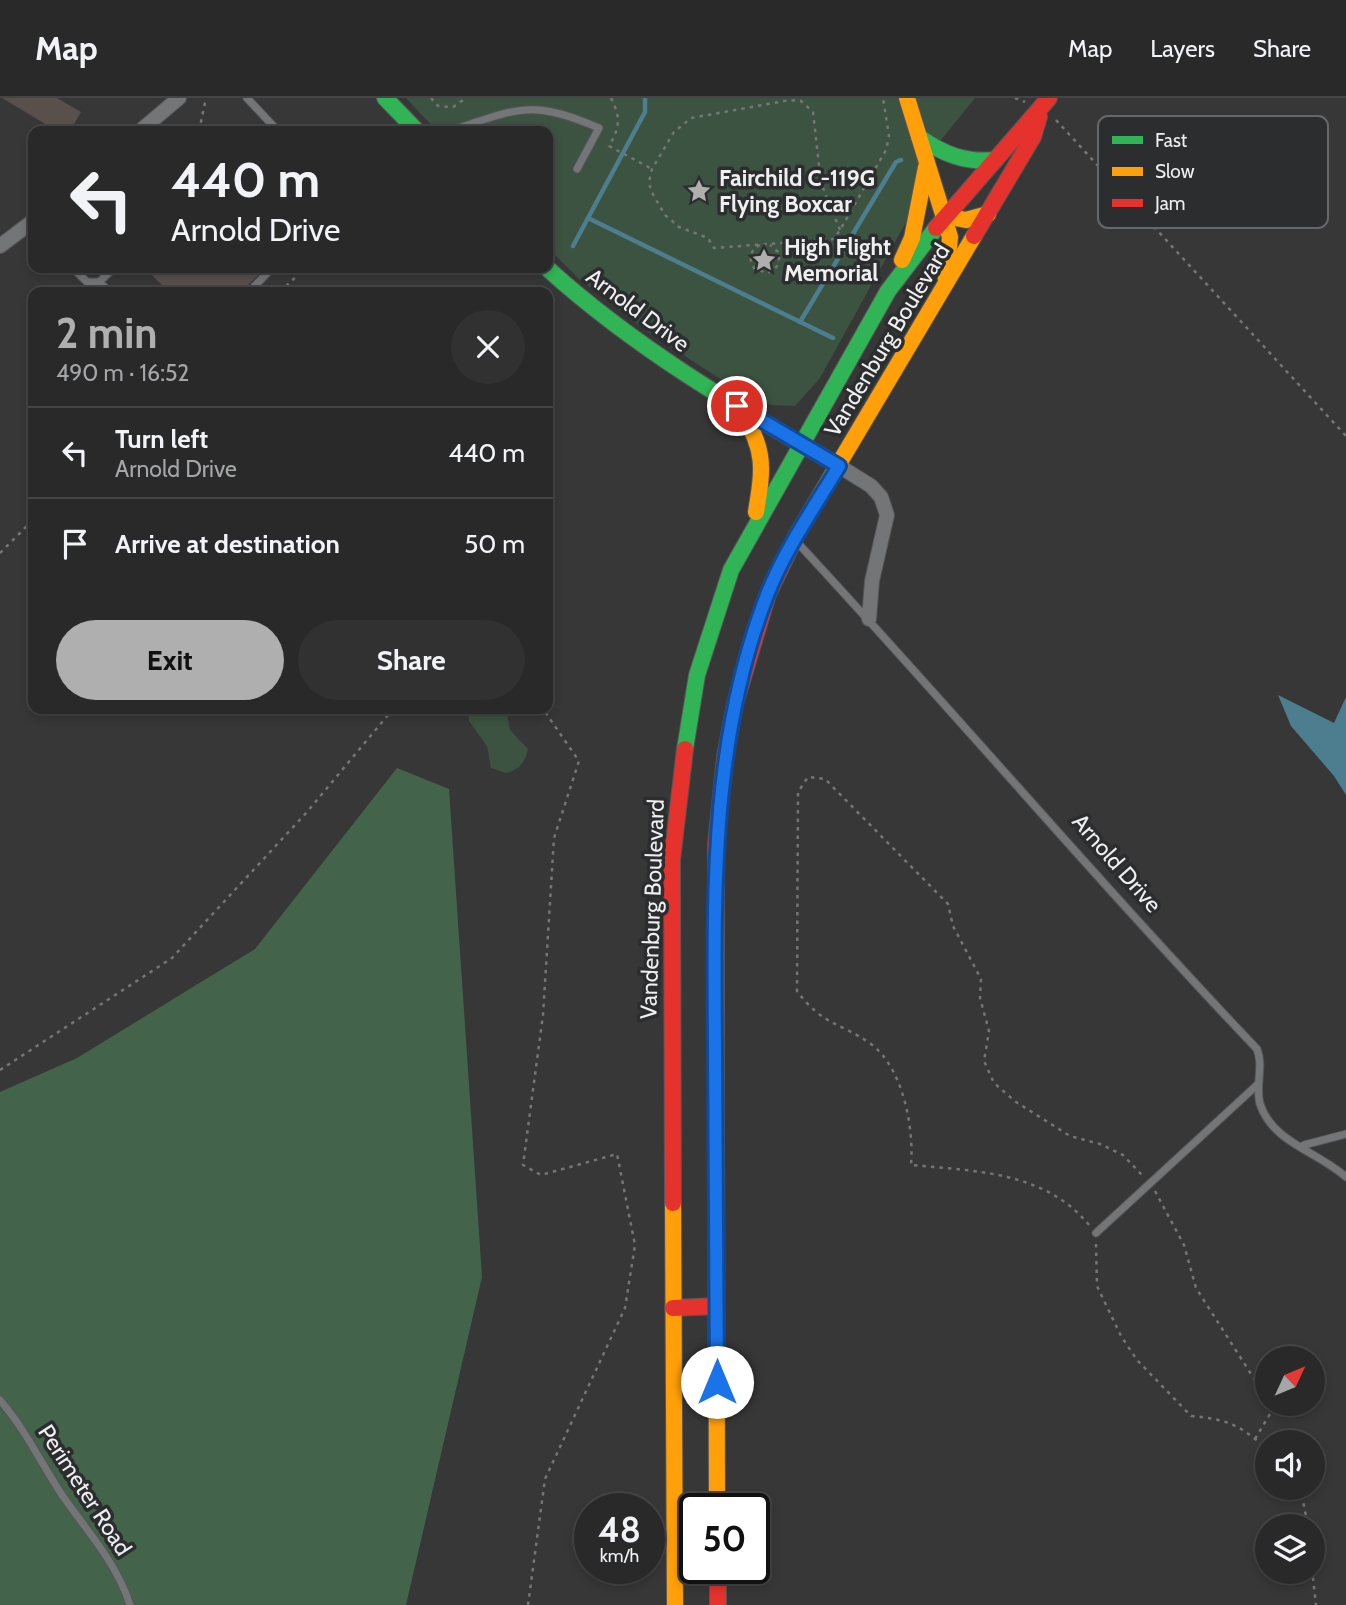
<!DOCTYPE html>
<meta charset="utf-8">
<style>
body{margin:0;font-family:Cabin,sans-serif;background:#313132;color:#f1f3f6;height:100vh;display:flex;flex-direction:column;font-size:26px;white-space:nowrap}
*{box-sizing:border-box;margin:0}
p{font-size:23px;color:#a5a6a8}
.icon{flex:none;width:38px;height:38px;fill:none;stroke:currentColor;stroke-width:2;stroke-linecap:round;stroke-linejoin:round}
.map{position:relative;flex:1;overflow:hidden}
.details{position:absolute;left:28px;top:189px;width:525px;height:427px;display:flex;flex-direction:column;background:#29292a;border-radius:14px;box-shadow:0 4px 10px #0003,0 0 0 2px #454547}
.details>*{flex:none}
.banner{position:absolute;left:28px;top:28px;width:525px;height:147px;border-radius:14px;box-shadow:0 4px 10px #0003,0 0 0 2px #454547;background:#29292a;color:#f1f3f6;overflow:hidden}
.needle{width:46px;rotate:46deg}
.buttons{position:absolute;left:1255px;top:1248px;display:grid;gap:14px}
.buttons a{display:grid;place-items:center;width:70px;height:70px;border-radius:50%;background:#29292a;box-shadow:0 4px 10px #0003,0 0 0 2px #454547;font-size:35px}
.speed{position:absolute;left:574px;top:1395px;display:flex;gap:14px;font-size:35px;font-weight:700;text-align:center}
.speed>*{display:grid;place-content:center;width:91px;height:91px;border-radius:50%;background:#29292a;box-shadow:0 4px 10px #0003,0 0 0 2px #454547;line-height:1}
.speed small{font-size:18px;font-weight:400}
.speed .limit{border:4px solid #111;border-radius:10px;background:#fff;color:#111}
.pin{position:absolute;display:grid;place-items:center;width:60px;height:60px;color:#fff;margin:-30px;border:4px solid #fff;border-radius:50%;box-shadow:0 2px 7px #0007}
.me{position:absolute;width:77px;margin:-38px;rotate:0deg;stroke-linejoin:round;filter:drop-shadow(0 0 5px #0008)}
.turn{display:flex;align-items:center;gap:24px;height:147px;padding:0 28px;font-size:32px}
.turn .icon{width:91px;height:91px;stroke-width:2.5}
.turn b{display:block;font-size:49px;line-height:60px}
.round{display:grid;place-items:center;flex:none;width:74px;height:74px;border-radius:37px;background:#313132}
.headline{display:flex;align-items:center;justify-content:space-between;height:119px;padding:0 28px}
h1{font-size:42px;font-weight:700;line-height:52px;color:#afafb0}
.cta{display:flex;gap:14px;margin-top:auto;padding:14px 28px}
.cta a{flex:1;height:80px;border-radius:42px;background:#afafb0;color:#111;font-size:28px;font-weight:700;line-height:80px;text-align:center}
.cta a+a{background:#313132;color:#f1f3f6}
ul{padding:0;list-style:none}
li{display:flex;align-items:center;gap:21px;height:91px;padding:0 28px;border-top:2px solid #454547}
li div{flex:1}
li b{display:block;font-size:26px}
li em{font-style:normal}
header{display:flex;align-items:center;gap:42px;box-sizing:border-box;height:98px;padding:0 35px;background:#29292a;border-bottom:2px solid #454547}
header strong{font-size:33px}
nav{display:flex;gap:38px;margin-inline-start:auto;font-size:24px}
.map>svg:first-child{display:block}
.green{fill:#3c5341}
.forest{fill:#43644a}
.water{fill:#4d7e90}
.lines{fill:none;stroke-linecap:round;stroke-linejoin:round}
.stream{stroke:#4d7e90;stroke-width:4.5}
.building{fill:#59504c}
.lane-casing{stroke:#555557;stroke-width:9}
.street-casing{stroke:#555557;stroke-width:16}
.fast-casing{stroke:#555557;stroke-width:18}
.slow-casing{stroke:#555557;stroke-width:18}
.jam-casing{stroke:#555557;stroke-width:18}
.path{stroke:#757576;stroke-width:2.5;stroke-dasharray:3.5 5;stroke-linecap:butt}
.lane{stroke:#747576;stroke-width:7}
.street{stroke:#747576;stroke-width:14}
.fast{stroke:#30b455;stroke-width:16}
.slow{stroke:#ff9f0a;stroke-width:16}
.jam{stroke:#e5322d;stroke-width:16}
.route-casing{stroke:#114b97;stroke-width:18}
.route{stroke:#1a73e8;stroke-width:12}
.labels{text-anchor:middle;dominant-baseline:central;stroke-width:7;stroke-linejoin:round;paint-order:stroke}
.poi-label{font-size:23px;font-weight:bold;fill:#efeff1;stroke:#2c2d2f;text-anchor:start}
.street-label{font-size:23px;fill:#efeff1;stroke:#2c2d2f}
.key{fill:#2c2d2f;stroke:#666769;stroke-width:2}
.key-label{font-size:19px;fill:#efeff1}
</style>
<header>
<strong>Map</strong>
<nav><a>Map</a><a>Layers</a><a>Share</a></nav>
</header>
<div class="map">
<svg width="1346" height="1507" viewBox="0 0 1346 1507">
<rect width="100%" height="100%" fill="#373738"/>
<!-- green -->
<g class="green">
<path d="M 406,0 L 975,0 L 941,42 L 905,126 L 820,280 L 795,308 L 770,307 L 725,284 L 648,234 L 578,180 L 548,150 L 548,33 L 437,33 Z"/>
<path d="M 468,611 L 506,611 L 510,632 L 528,651 C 525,665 520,671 506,675 L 491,670 L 487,648 L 469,623 Z"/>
</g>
<!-- forest -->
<path class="forest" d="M 397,670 L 449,691 L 482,1179 L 406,1507 L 0,1507 L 0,994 L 77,960 L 255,851 Z"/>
<!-- water -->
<path class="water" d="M 1278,597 L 1334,625 L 1346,599 L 1346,697 L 1334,678 L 1291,628 Z"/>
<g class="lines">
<!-- stream -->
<g class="stream">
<path d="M 588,120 L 833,240"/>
<path d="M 573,148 L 645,14 L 645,0"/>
<path d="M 800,224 L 896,64 L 901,62"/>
</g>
</g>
<!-- building -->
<g class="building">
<path d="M 2,0 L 57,0 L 81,14 L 70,33 L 57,33 Z"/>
<path d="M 145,170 L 265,170 L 241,194 L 169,194 Z"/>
</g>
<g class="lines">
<!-- lane casing -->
<g class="lane-casing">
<g id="lane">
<path d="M 247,0 L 278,33"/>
<path d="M 449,33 C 518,11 530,0 599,30 L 577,71"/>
<path d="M 73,170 L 87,184 L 99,184 L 114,170"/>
<path d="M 99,184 L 110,194"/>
<path d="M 249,194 L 272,170"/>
<path d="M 795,442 C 951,610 1099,785 1257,951 C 1264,969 1255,987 1260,1006 C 1273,1045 1317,1053 1346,1079"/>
<path d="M 1304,1047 L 1346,1036"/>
<path d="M 1096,1135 L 1257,987"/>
<path d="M 0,1302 C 25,1331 41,1365 62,1397 C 86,1432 117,1465 130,1507"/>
</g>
</g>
<!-- street casing -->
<g class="street-casing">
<g id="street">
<path d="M 140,33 L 179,0"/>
<path d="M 0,148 L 33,123"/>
<path d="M 839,368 L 871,388 L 881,399 L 887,417 L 872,483 L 869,521"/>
</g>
</g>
<!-- fast casing -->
<g class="fast-casing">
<g id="fast">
<path d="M 385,0 L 417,33"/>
<path d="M 919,39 C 943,56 965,65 995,62"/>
<path d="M 547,170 C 635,250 736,309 839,368"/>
<path d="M 685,651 L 697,577 L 731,472 L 888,193 L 936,130"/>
</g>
</g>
<!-- slow casing -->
<g class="slow-casing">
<g id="slow">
<path d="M 907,0 L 950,139 L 946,181"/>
<path d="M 945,118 L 966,122 L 988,116"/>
<path d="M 902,162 L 912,140 L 926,69"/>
<path d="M 742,315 C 766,352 763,372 756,414"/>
<path d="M 796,438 L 974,138"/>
<path d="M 716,1020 L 717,1410"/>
<path d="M 673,1105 L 675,1507"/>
</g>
</g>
<!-- jam casing -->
<g class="jam-casing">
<g id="jam">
<path d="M 936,130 L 1049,0"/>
<path d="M 974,138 L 1033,39 L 1039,19"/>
<path d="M 716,1020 L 716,747 L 725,659 L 735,606 L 768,496 L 796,438"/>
<path d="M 673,1105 L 672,762 L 685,651"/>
<path d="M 673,1210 L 716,1208"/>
<path d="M 718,1470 L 718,1507"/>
</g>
</g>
<!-- path -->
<g class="path">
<path d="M 431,0 L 438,8 L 453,9 L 466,0"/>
<path d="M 611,0 C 621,20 620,29 609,48 L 652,71"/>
<path d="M 1015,0 L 1025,4"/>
<path d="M 1056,22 L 1346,338"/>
<path d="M 199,33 L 206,0"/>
<path d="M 840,132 L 821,85 L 813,14 L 801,3 L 790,2 L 691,20 L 674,34 L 652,71 L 649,84 L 651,93 L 665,117 L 679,129 L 708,140 L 714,150 L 834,141 L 840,132 L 886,52 L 889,38 L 883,0"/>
<path d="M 760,147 C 750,152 748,161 754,170 L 767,175 C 777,172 781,164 778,154 L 770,147"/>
<path d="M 280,194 L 305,170"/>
<path d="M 0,455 L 33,422"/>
<path d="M 0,972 L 172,860 L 307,714 L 393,611"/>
<path d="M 1155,1093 L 1184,1147 L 1196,1190 L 1267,1301"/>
<path d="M 1089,1127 C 1045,1073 974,1073 911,1067 C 914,1029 903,970 871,946 C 840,924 823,928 797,893 L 798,694 L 808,679 L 825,681 L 948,806 L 953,828 L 981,881 L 980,900 L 989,933 L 984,963 L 994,985 L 1016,1004 L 1070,1038 L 1100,1046 L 1123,1057 L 1142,1077"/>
<path d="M 1096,1146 L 1097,1188 L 1121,1238 L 1137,1262 L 1191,1318 C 1227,1321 1240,1327 1267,1351"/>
<path d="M 1255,1341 L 1270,1316 L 1268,1306"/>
<path d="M 1296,1390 L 1303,1403 L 1308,1428"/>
<path d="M 1312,1471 L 1316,1507"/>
<path d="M 528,1507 L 545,1381 L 625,1210 L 635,1147 L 617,1056 L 541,1077 L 523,1067 L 543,917 L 554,740 L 579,663 L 543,611"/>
</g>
<!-- lane -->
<use href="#lane" class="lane"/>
<!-- street -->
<use href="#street" class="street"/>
<!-- fast -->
<use href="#fast" class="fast"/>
<!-- slow -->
<use href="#slow" class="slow"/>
<!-- jam -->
<use href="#jam" class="jam"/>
</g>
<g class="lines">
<!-- route casing -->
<g class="route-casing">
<path id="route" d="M 717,1284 C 716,1173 715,1062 715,951 C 714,797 710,644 767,497 C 785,451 814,410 839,368 L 737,308"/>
</g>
<!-- route -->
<use href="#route" class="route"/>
</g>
<!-- icons -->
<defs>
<g id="sight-bare" transform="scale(1.89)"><path d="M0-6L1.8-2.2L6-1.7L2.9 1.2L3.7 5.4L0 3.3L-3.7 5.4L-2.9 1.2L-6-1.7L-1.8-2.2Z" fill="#afafb0" stroke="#2c2d2f" stroke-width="2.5" paint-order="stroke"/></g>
</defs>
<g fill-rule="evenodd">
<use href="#sight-bare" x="699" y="93"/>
<use href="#sight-bare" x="764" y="162"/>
</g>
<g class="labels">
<!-- poi labels -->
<g class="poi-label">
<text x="719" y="80">Fairchild C-119G<tspan x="719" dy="26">Flying Boxcar</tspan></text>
<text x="784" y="149">High Flight<tspan x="784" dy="26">Memorial</tspan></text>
</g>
<!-- street labels -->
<g class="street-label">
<text transform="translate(638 212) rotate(37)">Arnold Drive</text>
<text transform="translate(887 242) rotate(-59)">Vandenburg Boulevard</text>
<text transform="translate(1117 765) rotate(49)">Arnold Drive</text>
<text transform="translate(652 811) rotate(-88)">Vandenburg Boulevard</text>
<text transform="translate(85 1392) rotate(57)">Perimeter Road</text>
</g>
</g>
<!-- legend -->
<rect x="1098" y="18" width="230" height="112" rx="10" class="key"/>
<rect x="1112" y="38" width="31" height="8" fill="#30b455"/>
<rect x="1112" y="69" width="31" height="9" fill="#ff9f0a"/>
<rect x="1112" y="101" width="31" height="8" fill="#e5322d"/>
<g class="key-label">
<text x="1155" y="49">Fast</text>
<text x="1155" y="80">Slow</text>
<text x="1155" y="112">Jam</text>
</g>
</svg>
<div class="buttons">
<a><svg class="needle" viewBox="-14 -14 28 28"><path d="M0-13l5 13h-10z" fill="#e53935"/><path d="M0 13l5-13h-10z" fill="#a5a6a8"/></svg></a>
<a><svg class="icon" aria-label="sound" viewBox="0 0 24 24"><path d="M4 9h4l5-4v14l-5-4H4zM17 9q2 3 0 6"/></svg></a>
<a><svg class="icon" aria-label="layers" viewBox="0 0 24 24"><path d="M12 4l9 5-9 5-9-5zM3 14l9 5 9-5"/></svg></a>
</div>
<div class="speed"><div>48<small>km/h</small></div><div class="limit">50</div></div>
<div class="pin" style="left:737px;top:308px;background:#d93025"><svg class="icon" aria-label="arrive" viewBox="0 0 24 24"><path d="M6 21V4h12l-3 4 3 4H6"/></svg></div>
<svg class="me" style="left:717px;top:1284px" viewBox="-20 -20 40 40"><circle r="19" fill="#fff"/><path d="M0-13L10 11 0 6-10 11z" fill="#1a73e8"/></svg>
<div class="banner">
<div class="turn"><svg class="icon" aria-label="left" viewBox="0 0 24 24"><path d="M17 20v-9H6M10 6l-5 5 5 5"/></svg><div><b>440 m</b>Arnold Drive</div></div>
</div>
<section class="details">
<div class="headline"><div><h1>2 min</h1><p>490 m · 16:52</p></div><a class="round"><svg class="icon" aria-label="close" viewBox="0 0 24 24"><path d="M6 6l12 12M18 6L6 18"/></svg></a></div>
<ul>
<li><svg class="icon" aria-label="left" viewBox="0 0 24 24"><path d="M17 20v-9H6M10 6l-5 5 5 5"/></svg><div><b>Turn left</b><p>Arnold Drive</p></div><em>440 m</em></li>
<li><svg class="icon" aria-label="arrive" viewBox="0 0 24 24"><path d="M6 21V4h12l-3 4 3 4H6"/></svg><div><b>Arrive at destination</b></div><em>50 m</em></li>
</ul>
<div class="cta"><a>Exit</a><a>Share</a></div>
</section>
</div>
